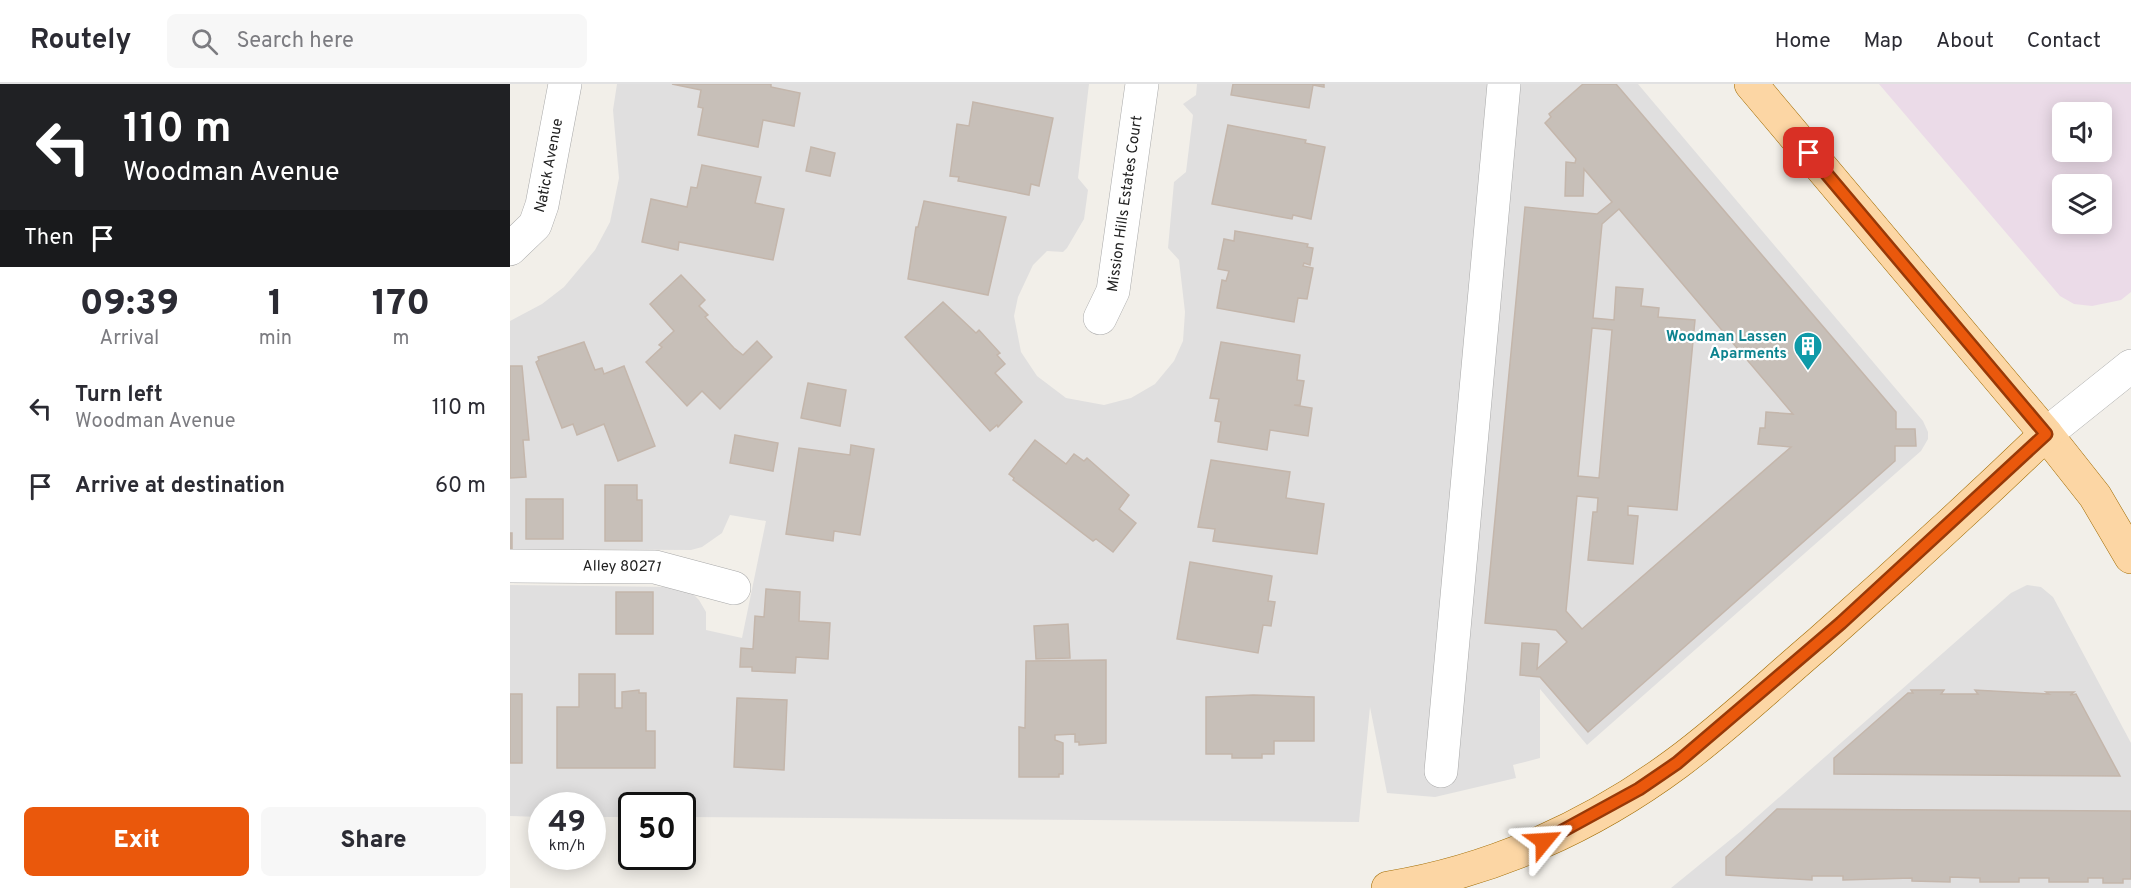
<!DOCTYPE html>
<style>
body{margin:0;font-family:Overpass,sans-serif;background:#f7f7f7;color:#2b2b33;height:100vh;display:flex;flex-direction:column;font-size:22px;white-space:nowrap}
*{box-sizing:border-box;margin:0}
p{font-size:20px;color:#7c7c81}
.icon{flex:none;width:33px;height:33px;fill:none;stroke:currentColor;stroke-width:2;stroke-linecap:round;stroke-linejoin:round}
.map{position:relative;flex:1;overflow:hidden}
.panel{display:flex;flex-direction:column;background:#fff;width:510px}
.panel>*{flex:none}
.hud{background:#202124;color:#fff;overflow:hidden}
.tools{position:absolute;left:1542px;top:18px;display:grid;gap:12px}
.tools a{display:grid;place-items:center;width:60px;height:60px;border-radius:9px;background:#fff;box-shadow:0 3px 15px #0003;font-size:30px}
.speed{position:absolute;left:18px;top:708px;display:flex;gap:12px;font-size:30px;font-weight:700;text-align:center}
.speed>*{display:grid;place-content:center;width:78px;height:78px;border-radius:50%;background:#fff;box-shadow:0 3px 15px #0003;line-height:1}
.speed small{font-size:15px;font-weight:400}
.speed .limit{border:3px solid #111;border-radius:9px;background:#fff;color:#111}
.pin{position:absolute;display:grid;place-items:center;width:51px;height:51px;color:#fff;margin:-26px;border-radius:12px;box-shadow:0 3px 9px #0006}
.me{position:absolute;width:66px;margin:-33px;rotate:63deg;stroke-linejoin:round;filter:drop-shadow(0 0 4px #0008)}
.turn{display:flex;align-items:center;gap:21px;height:126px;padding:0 24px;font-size:27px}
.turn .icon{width:78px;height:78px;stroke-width:2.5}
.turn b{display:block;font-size:42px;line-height:51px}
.then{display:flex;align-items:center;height:57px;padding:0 24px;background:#0003;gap:12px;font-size:22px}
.eta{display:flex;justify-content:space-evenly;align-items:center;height:102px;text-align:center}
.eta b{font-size:36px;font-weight:800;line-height:42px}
.primary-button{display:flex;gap:12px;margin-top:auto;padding:12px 24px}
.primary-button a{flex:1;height:69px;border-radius:9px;background:#ea580c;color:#fff;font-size:24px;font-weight:800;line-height:69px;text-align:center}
.primary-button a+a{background:#f7f7f7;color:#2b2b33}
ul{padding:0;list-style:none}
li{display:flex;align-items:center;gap:18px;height:78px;padding:0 24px}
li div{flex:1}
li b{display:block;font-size:22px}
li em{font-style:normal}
header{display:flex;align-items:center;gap:36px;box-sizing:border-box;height:84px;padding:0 30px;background:#fff;border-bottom:2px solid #e1e1e2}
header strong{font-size:28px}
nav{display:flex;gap:33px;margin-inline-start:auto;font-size:21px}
.search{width:420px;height:54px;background:#f7f7f7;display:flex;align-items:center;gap:15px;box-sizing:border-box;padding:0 21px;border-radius:9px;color:#7c7c81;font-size:22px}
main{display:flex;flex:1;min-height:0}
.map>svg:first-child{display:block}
.residential{fill:#e0dfdf}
.industrial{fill:#ebdbe8;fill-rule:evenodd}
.building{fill:#c7bfb8;stroke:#c4b6ab;stroke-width:1.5;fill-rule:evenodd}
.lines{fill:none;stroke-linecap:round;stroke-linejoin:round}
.minor-casing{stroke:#a9a9a9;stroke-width:34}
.major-casing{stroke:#a06b00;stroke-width:34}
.minor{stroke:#fff;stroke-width:33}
.major{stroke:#fcd6a4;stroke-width:33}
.route-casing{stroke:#983908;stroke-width:15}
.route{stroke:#ea580c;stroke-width:10}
.labels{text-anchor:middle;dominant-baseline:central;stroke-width:4.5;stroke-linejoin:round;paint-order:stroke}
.street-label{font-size:15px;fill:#222;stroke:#fff}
.culture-label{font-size:15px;font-weight:bold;fill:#0d838f;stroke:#fff;text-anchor:end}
</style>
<header>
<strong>Routely</strong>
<div class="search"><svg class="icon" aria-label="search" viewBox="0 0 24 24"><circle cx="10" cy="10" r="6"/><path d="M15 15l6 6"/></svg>Search here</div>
<nav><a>Home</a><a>Map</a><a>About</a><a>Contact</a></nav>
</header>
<main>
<section class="panel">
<div class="hud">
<div class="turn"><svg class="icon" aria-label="left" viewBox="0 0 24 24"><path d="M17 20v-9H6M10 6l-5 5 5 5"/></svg><div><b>110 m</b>Woodman Avenue</div></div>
<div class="then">Then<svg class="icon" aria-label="arrive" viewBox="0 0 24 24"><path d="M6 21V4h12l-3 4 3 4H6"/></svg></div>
</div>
<div class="eta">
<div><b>09:39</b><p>Arrival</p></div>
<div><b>1</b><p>min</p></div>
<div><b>170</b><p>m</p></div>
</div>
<ul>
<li><svg class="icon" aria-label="left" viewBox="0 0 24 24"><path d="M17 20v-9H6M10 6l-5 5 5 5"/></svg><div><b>Turn left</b><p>Woodman Avenue</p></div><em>110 m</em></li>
<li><svg class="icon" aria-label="arrive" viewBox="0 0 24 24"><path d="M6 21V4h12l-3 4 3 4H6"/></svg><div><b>Arrive at destination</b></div><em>60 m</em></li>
</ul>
<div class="primary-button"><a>Exit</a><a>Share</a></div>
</section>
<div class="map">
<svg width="1621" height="804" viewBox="0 0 1621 804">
<rect width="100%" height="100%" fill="#f2efe9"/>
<!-- residential -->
<g class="residential">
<path d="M 107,0 L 579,0 L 568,94 L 578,106 L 574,135 L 557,164 L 553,168 L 537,167 L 523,181 L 508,213 L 504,232 L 511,268 L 527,292 L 556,314 L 594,321 L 621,314 L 645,300 L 664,277 L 673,257 L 675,228 L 669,176 L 658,164 L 664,98 L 676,88 L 683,31 L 673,20 L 686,11 L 687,0 L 1128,0 L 1413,337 L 1418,348 L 1418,355 L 1411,367 L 1077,661 L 1030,605 L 1030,674 L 1003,681 L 1006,694 L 925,713 L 877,709 L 860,623 L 849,738 L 173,733 L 172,722 L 122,722 L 121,733 L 83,733 L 82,722 L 32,722 L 31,733 L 0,732 L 0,501 L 163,503 L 182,509 L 189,516 L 196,528 L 196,546 L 232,554 L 256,437 L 220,431 L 212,449 L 192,463 L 181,466 L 0,465 L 0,237 L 32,220 L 54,203 L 85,166 L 100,138 L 109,94 L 103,26 Z"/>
<path d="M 1517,501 L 1531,503 L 1543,513 L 1621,659 L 1621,804 L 1161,804 L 1231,747 L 1501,509 Z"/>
</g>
<!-- industrial -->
<path class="industrial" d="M 1369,0 L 1621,0 L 1621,208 L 1611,216 L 1582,222 L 1564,220 L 1550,212 ZM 1552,28 L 1592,28 L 1592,68 L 1552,68 ZM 1552,100 L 1592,100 L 1592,140 L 1552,140 Z"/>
<!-- building -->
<g class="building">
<path d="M 162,0 L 261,0 L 261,3 L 290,9 L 284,42 L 253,36 L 248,63 L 188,51 L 193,24 L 188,23 L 191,6 Z"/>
<path d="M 723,0 L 814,0 L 814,3 L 803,1 L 799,24 L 721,11 Z"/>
<path d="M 1073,0 L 1106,0 L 1386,328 L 1386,345 L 1405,345 L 1406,362 L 1385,362 L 1385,377 L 1078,648 L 1030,593 L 1010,591 L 1012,559 L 1029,560 L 1027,585 L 1057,558 L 1046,546 L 975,539 L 1015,123 L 1087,130 L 1102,118 L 1074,85 L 1073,112 L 1055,112 L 1056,78 L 1065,79 L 1066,75 L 1035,39 L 1041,33 L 1039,30 ZM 1109,125 L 1283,330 L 1256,328 L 1255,344 L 1250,344 L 1248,360 L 1281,363 L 1072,545 L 1056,527 L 1067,412 L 1088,414 L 1087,428 L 1083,428 L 1078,476 L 1123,480 L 1128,432 L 1118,431 L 1118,422 L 1167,426 L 1185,236 L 1148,233 L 1149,224 L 1131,222 L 1133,205 L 1106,203 L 1104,236 L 1083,234 L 1092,140 ZM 1082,244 L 1102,246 L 1089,394 L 1068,392 Z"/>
<path d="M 463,18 L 543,34 L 529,102 L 521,100 L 519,111 L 448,97 L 449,93 L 440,92 L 447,40 L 459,42 Z"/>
<path d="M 718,41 L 796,56 L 795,59 L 815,63 L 801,135 L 783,131 L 782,135 L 702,120 Z"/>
<path d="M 301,63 L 325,69 L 320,92 L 296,87 Z"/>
<path d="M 192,81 L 251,93 L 245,119 L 274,125 L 263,176 L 169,158 L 168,166 L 132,158 L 141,115 L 177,123 L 181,103 L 187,104 Z"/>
<path d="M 414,117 L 496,133 L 478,211 L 398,195 L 406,143 L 408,143 Z"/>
<path d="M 725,147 L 798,160 L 797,163 L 803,164 L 800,181 L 794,179 L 793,182 L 803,184 L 797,215 L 788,214 L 784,238 L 707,224 L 712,196 L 716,197 L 719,187 L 708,185 L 714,155 L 724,157 Z"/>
<path d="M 171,191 L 195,216 L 189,222 L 198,231 L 195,233 L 224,264 L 233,271 L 247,257 L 262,273 L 210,325 L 192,307 L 177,322 L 136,278 L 152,263 L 149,261 L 164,247 L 140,220 Z"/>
<path d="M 433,218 L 466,249 L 469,246 L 490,269 L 487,271 L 495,280 L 485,289 L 512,318 L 488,343 L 487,341 L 480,347 L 395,253 Z"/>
<path d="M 74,258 L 85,286 L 92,284 L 94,290 L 114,282 L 145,362 L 108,377 L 94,340 L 67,351 L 63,340 L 52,344 L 26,278 L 29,276 L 28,273 Z"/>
<path d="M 711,258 L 790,271 L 787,296 L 794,297 L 790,321 L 784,321 L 802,324 L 798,352 L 760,346 L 757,366 L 708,358 L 711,338 L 705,337 L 709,315 L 700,314 Z"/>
<path d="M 0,282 L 12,282 L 19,356 L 13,356 L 16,393 L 0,394 Z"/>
<path d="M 298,299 L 336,306 L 330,342 L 291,334 Z"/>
<path d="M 225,351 L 268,359 L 263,387 L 220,379 Z"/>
<path d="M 525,356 L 556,380 L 564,370 L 574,377 L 577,374 L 619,411 L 609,425 L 626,439 L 603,468 L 586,455 L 583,457 L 503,396 L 504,394 L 499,390 Z"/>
<path d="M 341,361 L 364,365 L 350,451 L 324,447 L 323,457 L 276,450 L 289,364 L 340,371 Z"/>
<path d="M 701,376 L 780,388 L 776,414 L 814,420 L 807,470 L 703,457 L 705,445 L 688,443 Z"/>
<path d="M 95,401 L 127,401 L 127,416 L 132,416 L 132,457 L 95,457 Z"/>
<rect x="16" y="415" width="37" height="40"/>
<rect x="0" y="449" width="2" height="17"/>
<path d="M 680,478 L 762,492 L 758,517 L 765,518 L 761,542 L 753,541 L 748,569 L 667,555 Z"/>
<path d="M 256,505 L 290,508 L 289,537 L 320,539 L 318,575 L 286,573 L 285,589 L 242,587 L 242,583 L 230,583 L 231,564 L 243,565 L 245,532 L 254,533 Z"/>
<rect x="106" y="508" width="37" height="42"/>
<path d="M 558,540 L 560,574 L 526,575 L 524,542 Z"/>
<path d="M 596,576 L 596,659 L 569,661 L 569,658 L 565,658 L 565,650 L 545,651 L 545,656 L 553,659 L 553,690 L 549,690 L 549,693 L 509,693 L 509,643 L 515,644 L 516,577 Z"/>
<path d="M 69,590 L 105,590 L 105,624 L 112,624 L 112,608 L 129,606 L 129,609 L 136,609 L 136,647 L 145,647 L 145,684 L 47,684 L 47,623 L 69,623 Z"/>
<path d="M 1401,606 L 1434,606 L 1431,610 L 1468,610 L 1465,606 L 1539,610 L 1536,608 L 1564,608 L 1560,611 L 1566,610 L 1610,692 L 1324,690 L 1324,674 L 1398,609 L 1403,609 Z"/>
<rect x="0" y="610" width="12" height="69"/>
<path d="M 743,611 L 804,613 L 804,657 L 764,657 L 764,670 L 752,670 L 752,674 L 722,674 L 722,670 L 696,670 L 696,613 Z"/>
<path d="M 227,614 L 277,616 L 274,686 L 224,683 Z"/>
<path d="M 1267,725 L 1621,727 L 1621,795 L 1613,795 L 1613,799 L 1593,799 L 1593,794 L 1578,794 L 1578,798 L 1539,798 L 1539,794 L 1509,794 L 1509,798 L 1470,798 L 1470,794 L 1440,793 L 1440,798 L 1402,797 L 1402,794 L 1333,796 L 1333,792 L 1302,792 L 1302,796 L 1216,791 L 1216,773 Z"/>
</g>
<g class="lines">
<!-- minor casing -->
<g class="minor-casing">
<g id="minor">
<path id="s1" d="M 0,165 L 25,141 L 32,121 L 55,0"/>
<path id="s2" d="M 590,234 L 603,207 L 632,0"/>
<path d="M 1536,350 L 1621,282"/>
<path id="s3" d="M 0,482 L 145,483 L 224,504"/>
<path d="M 931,687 L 994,0"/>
</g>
</g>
<!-- major casing -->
<g class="major-casing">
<g id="major">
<path d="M 1241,0 L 1536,350 L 1585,412 L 1621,473"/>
<path d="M 878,804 C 983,787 1082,742 1167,679 C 1217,642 1262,599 1309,559 C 1386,491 1462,421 1536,350"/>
</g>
</g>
<!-- minor -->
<use href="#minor" class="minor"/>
<!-- major -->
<use href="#major" class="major"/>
</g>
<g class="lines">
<!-- route casing -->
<g class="route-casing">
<path id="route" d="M 1034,757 L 1129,705 L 1167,679 L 1331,539 L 1536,350 L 1299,69"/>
</g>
<!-- route -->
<use href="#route" class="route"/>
</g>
<!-- icons -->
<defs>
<g id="building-pin" transform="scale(1.5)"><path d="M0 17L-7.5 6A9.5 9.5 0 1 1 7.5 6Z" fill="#0f9aa8" stroke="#fff"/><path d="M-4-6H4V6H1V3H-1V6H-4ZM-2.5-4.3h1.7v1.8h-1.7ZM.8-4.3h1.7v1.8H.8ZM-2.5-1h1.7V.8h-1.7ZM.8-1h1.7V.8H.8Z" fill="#fff"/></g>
</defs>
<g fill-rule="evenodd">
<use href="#building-pin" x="1298" y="262"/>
</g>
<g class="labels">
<!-- street labels -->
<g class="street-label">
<text stroke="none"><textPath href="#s1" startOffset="96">Natick Avenue</textPath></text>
<text stroke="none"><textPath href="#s2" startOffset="118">Mission Hills Estates Court</textPath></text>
<text stroke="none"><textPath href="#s3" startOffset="112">Alley 80271</textPath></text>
</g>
<!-- culture labels -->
<g class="culture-label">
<text x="1277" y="253">Woodman Lassen<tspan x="1277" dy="17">Aparments</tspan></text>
</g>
</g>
</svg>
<div class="tools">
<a><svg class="icon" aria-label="sound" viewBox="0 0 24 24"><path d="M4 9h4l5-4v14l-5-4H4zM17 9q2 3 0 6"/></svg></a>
<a><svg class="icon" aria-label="layers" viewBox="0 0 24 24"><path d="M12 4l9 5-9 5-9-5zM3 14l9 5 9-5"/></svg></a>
</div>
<div class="speed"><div>49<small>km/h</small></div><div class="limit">50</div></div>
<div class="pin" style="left:1299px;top:69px;background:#d93025"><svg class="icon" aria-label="arrive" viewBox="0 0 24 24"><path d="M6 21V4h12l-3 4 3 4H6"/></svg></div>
<svg class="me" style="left:1034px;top:757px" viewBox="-20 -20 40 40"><path d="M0-17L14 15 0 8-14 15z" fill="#ea580c" stroke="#fff" stroke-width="4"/></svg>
</div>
</main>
